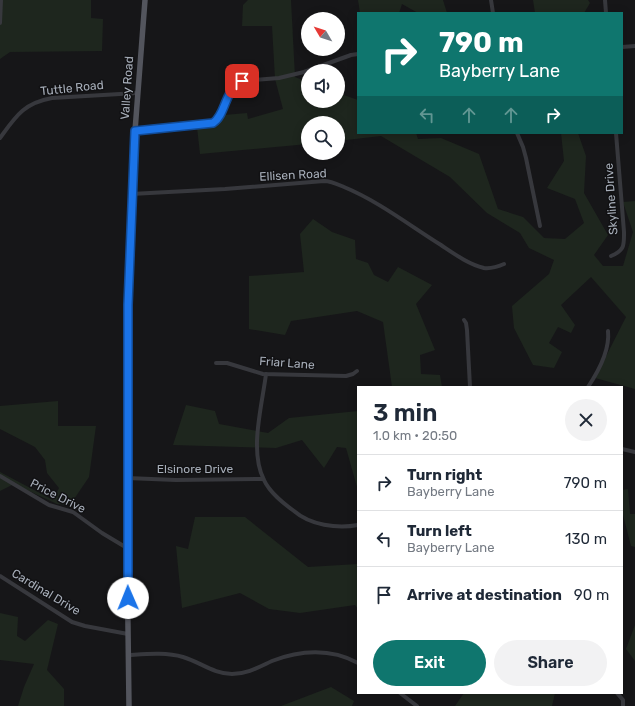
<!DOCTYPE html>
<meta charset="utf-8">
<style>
body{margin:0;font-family:Rubik,sans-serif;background:#f2f2f3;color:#1f2937;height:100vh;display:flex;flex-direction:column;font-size:15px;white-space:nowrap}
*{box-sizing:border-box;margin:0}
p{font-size:13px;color:#747a83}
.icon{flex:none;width:22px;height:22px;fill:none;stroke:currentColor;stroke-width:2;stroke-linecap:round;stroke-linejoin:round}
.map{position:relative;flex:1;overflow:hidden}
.details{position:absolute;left:357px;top:386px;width:266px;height:308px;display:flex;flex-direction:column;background:#fff;border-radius:0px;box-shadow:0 2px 10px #0003}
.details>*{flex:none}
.guide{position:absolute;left:357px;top:12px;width:266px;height:122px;border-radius:0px;box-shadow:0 2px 10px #0003;background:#0f766e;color:#fff;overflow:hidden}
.needle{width:26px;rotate:309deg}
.tools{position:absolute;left:301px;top:12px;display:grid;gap:8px}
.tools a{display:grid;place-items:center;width:44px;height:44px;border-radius:50%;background:#fff;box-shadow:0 2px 10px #0003;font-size:20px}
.pin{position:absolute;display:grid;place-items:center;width:34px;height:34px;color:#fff;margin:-17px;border-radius:8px;box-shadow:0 2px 6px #0006}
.me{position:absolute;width:44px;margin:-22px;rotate:359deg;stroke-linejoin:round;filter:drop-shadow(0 0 3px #0008)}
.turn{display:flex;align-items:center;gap:14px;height:84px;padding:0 16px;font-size:18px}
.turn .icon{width:52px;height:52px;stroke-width:2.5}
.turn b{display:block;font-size:28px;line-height:34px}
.lanes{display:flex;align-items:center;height:38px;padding:0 16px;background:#0003;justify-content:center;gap:20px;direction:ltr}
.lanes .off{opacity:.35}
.round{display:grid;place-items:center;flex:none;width:42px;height:42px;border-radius:21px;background:#f2f2f3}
.headline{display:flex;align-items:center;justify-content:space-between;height:68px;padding:0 16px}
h1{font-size:24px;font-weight:600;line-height:30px}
.cta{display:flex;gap:8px;margin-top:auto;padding:8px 16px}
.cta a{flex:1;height:46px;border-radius:24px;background:#0f766e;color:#fff;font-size:16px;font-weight:600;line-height:46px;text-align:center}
.cta a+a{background:#f2f2f3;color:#1f2937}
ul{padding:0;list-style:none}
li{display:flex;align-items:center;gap:12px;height:56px;padding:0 16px;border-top:1px solid #e0e1e3}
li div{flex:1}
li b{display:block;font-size:15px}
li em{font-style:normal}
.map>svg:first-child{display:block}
.green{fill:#1e261e}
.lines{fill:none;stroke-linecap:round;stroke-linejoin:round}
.minor{stroke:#37383d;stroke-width:4}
.major{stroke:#53555d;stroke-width:5.5}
.route-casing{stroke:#114b97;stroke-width:10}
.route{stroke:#1a73e8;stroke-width:7}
.labels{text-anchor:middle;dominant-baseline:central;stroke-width:3;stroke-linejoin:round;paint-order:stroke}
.street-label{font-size:12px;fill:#a7aeb9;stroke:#111113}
</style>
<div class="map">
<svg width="635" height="706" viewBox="0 0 635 706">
<rect width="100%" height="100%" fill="#161618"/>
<!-- green -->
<g class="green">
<path d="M 0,0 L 91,0 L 91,18 L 103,19 L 102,51 L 10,52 L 0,59 Z"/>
<path d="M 248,0 L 291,0 L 295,77 L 308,82 L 308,101 L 338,101 L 338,93 L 358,100 L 358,133 L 416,133 L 418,139 L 441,138 L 479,154 L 498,209 L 523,217 L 544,238 L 565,239 L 584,223 L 575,199 L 547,188 L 564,161 L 561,133 L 578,133 L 586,156 L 584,193 L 608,235 L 594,255 L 603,266 L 623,266 L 633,232 L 623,202 L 635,201 L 635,389 L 595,378 L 626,317 L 591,277 L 561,305 L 575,325 L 571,333 L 558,327 L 549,343 L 562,352 L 554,368 L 533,365 L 514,328 L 512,306 L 549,274 L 554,260 L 529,248 L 520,233 L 487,213 L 450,177 L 381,136 L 338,141 L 338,123 L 308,123 L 308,144 L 200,154 L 197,127 L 216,125 L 224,115 L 247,113 L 248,119 L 283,109 L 275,79 L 272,26 L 242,26 L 243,5 Z"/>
<path d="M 358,0 L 443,0 L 447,13 L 418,13 L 402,4 L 399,13 L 360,13 Z"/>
<path d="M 533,0 L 588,0 L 590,3 L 584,13 L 535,13 Z"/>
<path d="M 313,219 L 332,232 L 355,240 L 356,259 L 368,263 L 374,275 L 388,282 L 398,267 L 432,285 L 416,304 L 435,350 L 420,355 L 421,374 L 440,375 L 442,387 L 392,387 L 383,322 L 357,311 L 291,321 L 285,335 L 249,329 L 249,276 L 304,272 L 300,234 Z"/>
<path d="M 58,401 L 58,426 L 96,426 L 89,477 L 70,505 L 57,504 L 14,484 L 0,491 L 0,472 L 53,500 L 59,488 L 47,473 L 45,460 L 35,447 L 0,429 L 0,406 Z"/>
<path d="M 186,405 L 215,411 L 219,424 L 268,433 L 289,418 L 358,411 L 358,486 L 357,487 L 346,448 L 337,447 L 324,468 L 302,440 L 276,448 L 173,445 Z"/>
<path d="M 628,489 L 630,514 L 635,514 L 635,547 L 631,546 L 623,515 L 622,515 L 622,490 Z"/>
<path d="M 195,517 L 245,517 L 308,567 L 358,564 L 358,609 L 355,605 L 300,613 L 269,609 L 240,593 L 182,608 L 176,546 L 188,549 Z"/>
<path d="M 0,613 L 18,617 L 17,636 L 25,641 L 48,620 L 58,624 L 47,670 L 64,689 L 64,706 L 18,706 L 24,687 L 34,664 L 0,660 Z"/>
<path d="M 635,625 L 635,661 L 626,649 Z"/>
<path d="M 331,687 L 354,701 L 352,706 L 281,706 Z"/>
<path d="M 464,693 L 555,693 L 552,706 L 455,706 Z"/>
</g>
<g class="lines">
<!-- minor -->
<g class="minor">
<path d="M 491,0 L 493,13"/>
<path d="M 605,0 L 606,13"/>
<path d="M 0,23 L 1,0"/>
<path d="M 622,47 L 635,46"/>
<path d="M 135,131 L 213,123 L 217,119 L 229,93 L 234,86 L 242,81 L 279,78 L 304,72 L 351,55 L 358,54"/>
<path d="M 517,133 L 523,147 L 526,158 L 540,226"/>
<path d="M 0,138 C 16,116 24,103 52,98 L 137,93"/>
<path d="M 131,194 L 225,189 L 324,181 C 331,181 337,184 344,187 C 378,201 409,225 441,245 C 453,253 468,264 484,268 C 491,269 497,267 504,264"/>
<path d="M 611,256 C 625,250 624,245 624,232 L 616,133"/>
<path d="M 464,320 L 466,323 L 467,330 L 470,387"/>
<path d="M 216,363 L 227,363 L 263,374 L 346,376 L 353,374 L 357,371"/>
<path d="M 266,374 C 262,406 249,451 264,480 C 270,493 283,503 294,511 C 310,525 337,529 358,525"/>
<path d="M 588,387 C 598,372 610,350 608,331"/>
<path d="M 622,449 L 635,452"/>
<path d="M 0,476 L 49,505 L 73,512 L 102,533 L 127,548"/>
<path d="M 127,478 L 176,480 L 263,479"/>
<path d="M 0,576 L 72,622 L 85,626 L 128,634"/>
<path d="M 128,655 C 146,654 166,652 183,657 C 200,662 214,674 232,674 C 247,674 259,667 272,661 C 300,650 331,648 358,663"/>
<path d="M 400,693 L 417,706"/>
<path d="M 617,693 L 623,700 L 623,706"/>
</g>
<!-- major -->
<path class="major" d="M 129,706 L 127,548 L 129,268 L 135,131 L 145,0"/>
</g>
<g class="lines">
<!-- route casing -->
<g class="route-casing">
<path id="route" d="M 128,598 L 128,305 L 135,131 L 213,123 C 226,115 224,90 242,81"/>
</g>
<!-- route -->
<use href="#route" class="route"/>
</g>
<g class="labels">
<!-- street labels -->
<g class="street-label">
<text transform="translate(72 88) rotate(-6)">Tuttle Road</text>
<text transform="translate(127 88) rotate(-86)">Valley Road</text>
<text transform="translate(293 175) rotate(-3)">Ellisen Road</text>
<text transform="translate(611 199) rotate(-94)">Skyline Drive</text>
<text transform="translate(287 363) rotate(4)">Friar Lane</text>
<text x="195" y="469">Elsinore Drive</text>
<text transform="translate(58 496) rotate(27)">Price Drive</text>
<text transform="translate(46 592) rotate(31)">Cardinal Drive</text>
</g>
</g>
</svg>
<div class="tools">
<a><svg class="needle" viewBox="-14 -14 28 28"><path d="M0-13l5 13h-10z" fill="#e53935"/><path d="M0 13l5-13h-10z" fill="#747a83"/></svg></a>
<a><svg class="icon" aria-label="sound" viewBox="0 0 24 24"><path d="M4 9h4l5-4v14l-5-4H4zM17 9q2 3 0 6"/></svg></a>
<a><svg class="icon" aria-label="search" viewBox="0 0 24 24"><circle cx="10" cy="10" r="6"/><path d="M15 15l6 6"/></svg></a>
</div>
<div class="pin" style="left:242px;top:81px;background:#d93025"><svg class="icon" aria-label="arrive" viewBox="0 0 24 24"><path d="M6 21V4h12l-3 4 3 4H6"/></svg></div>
<svg class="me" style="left:128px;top:598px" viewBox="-20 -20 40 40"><circle r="19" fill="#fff"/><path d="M0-13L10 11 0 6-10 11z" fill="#1a73e8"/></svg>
<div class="guide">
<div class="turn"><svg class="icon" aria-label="right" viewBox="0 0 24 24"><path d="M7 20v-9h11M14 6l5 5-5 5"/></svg><div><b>790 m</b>Bayberry Lane</div></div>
<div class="lanes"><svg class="icon off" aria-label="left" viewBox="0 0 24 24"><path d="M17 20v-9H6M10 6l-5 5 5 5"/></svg><svg class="icon off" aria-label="ahead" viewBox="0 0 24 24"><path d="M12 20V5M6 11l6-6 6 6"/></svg><svg class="icon off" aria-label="ahead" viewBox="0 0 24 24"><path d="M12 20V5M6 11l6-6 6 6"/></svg><svg class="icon" aria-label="right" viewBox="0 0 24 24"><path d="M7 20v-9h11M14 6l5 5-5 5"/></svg></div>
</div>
<section class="details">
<div class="headline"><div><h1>3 min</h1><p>1.0 km · 20:50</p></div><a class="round"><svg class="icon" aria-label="close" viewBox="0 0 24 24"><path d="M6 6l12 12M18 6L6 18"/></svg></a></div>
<ul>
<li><svg class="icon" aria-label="right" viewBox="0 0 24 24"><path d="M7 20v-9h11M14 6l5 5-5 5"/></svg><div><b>Turn right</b><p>Bayberry Lane</p></div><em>790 m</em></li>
<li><svg class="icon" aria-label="left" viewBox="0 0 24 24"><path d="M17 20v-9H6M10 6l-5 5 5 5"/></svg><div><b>Turn left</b><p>Bayberry Lane</p></div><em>130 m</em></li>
<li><svg class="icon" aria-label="arrive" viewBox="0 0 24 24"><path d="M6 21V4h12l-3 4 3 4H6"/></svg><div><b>Arrive at destination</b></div><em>90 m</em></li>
</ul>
<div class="cta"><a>Exit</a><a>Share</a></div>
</section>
</div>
